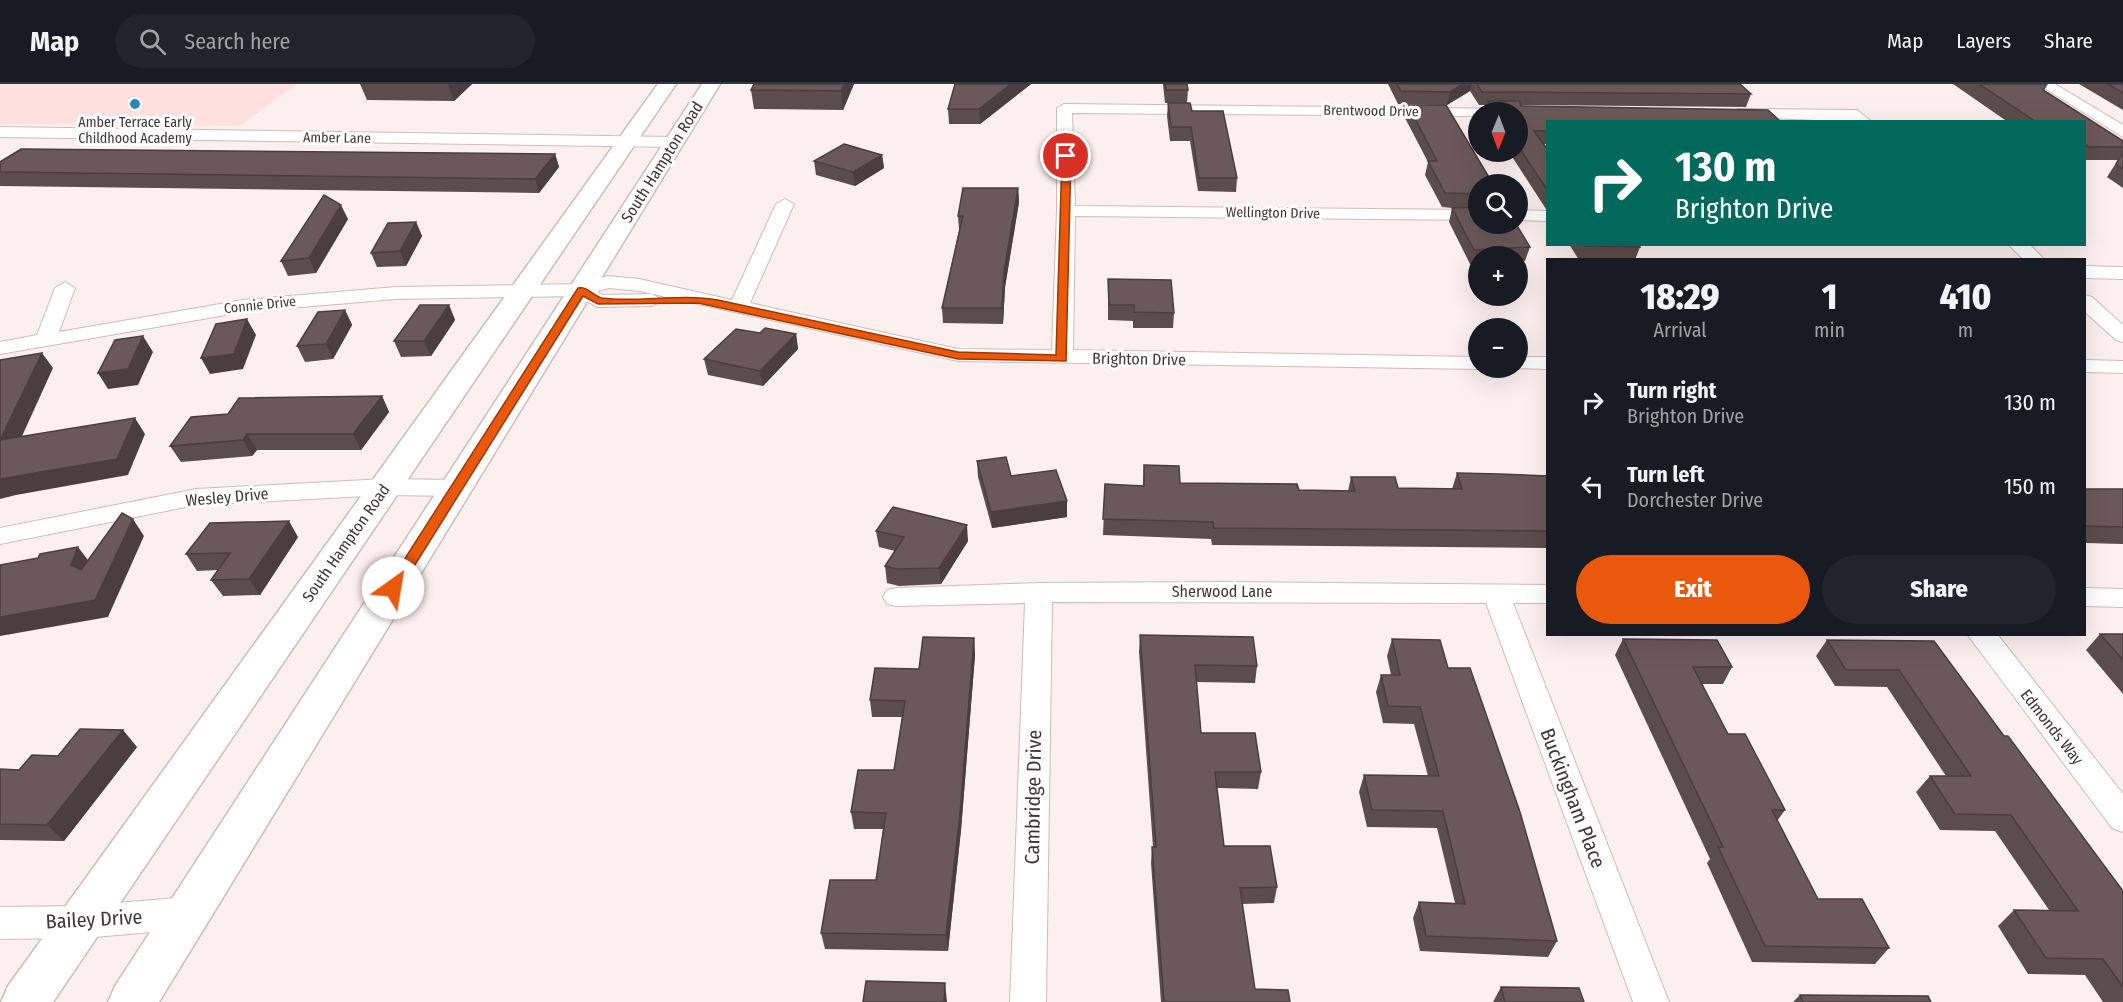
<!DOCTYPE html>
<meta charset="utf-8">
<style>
body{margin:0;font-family:"Fira Sans Condensed",sans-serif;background:#20242c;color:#f1f3f6;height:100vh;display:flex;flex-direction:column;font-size:22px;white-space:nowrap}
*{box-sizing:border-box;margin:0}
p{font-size:20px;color:#9ea1a6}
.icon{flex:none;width:33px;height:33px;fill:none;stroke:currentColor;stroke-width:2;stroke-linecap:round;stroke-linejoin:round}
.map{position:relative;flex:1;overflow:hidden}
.details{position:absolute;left:1546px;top:174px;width:540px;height:378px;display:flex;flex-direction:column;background:#171b24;border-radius:0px;box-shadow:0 6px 24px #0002}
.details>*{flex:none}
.guide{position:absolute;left:1546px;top:36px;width:540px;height:126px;border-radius:0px;box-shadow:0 6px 24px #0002;background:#00695c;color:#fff;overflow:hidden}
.needle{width:39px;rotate:181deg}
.buttons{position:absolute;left:1468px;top:18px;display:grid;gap:12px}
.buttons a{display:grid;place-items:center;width:60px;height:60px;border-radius:50%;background:#171b24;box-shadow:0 6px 24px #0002;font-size:30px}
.pin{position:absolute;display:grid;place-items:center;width:51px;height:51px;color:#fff;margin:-26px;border:3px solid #fff;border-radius:50%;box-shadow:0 2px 6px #0007}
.me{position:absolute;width:66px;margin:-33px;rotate:32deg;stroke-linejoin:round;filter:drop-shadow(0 0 4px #0008)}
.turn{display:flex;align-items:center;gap:21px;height:126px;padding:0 30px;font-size:27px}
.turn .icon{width:78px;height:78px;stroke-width:2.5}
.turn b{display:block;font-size:42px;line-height:51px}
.eta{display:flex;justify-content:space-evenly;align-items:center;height:102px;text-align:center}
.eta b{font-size:36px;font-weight:800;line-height:42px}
.primary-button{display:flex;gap:12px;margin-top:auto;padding:12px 30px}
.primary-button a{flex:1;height:69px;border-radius:36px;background:#ea580c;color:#fff;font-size:24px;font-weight:800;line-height:69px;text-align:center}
.primary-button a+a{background:#20242c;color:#f1f3f6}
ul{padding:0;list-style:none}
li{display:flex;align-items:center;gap:18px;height:84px;padding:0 30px}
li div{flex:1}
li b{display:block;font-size:22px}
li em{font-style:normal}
header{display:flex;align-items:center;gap:36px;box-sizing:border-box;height:84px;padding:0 30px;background:#171b24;border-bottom:2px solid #363941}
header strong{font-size:28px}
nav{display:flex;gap:33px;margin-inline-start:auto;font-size:21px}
.search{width:420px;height:54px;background:#20242c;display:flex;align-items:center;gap:15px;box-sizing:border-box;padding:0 21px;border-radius:33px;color:#9ea1a6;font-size:22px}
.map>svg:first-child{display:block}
.built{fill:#fee1de}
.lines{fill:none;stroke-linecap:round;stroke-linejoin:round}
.minor-casing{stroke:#cebbb9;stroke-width:2}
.secondary-casing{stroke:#cebbb9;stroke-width:3}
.minor{fill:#fff;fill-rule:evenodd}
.secondary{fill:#fff;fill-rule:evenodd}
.wall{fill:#5b4d4c}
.shaded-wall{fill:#4a3e3e}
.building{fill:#6a5958;stroke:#4a3e3e;stroke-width:1.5}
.route{fill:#ea580c;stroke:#983908;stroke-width:1.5}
.poi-dot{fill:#288ab4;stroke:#fff;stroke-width:2}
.labels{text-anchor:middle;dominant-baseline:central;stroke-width:6;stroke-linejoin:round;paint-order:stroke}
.far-street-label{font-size:14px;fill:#3e3636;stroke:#fff}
.far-poi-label{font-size:14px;fill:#3e3636;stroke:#fff}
.street-label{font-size:16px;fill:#3e3636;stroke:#fff}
.near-street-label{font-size:20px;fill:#3e3636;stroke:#fff}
</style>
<header>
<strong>Map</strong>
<div class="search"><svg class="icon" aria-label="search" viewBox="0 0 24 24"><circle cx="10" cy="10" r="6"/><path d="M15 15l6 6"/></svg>Search here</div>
<nav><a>Map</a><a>Layers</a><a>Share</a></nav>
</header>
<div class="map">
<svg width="2123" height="918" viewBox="0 0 2123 918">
<rect width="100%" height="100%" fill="#fcf0ef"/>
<!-- built -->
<path class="built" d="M 0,0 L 297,0 L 240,42 L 0,40 Z"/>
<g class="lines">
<!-- minor casing -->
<g class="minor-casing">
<g id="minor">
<path d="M 2038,0 L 2055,0 L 2123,41 L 2123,53 Z"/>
<path d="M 1064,20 L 1524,25 L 1526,28 L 1519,32 L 1518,28 L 1479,28 L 1479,32 L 1072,29 L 1075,122 L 1479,126 L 1479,136 L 1075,132 L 1073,266 L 1479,273 L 1479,284 L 1486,284 L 1479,285 L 958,277 L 639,207 L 609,204 L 597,207 L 602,211 L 652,210 L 662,216 L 652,222 L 598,223 L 577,212 L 396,215 L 243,228 L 0,270 L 0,258 L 37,251 L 55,204 L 65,198 L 75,204 L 59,248 L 243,216 L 396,203 L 580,200 L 608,192 L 639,195 L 732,216 L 776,120 L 785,115 L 794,120 L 750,219 L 958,265 L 1052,266 L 1057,127 L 1057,24 Z"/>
<path d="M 1738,25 L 1857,26 L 1872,38 L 1733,33 L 1730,30 Z"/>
<path d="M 0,43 L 674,53 L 682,58 L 674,63 L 0,53 Z"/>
<path d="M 1518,126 L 1548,127 L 1548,137 L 1518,136 Z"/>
<path d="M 2008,160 L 2029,160 L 2045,176 L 2024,176 Z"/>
<path d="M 2085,182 L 2123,183 L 2123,195 L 2085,194 Z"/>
<path d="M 2085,211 L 2092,213 L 2123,241 L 2123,258 L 2116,256 L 2085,228 Z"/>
<path d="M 1518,273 L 1548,273 L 1548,285 L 1511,284 L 1518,284 Z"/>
<path d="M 2085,276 L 2123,277 L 2123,289 L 2085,288 Z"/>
<path d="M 385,395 L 456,396 L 465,399 L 468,404 L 465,409 L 456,412 L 385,411 L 196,421 L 0,460 L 0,444 L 196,405 Z"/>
<path d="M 1222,498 L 1548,501 L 1548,519 L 1513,519 L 1669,918 L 1633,918 L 1486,519 L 1052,518 L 1046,918 L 1010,918 L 1025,519 L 896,522 L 887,520 L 883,513 L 887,506 L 896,504 L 1039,499 Z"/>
<path d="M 2085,504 L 2123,505 L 2123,523 L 2085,522 Z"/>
<path d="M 1967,550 L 1997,550 L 2123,710 L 2123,748 L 2112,744 Z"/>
<path d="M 188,813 L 200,818 L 205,829 L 200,840 L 188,845 L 82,854 L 0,855 L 0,823 L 82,822 Z"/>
</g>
</g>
<!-- secondary casing -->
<g class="secondary-casing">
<g id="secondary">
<path d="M 658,0 L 676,0 L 53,918 L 1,918 L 8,902 Z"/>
<path d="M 702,0 L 720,0 L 159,918 L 108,918 L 115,902 Z"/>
</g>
</g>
<!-- minor -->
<use href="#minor" class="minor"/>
<!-- secondary -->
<use href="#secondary" class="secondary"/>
</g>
<!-- wall -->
<g class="wall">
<path d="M 360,0 L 472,0 L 454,17 L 367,16 Z"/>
<path d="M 854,0 L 843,26 L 754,25 L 751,6 Z"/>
<path d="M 955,0 L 1031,0 L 980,40 L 949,40 L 948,25 Z"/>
<path d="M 1163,0 L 1187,0 L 1188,6 L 1187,19 L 1165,19 Z"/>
<path d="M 1388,0 L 1740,0 L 1751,10 L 1746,23 L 1521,21 L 1548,38 L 1548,60 L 1544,60 L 1548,66 L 1548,125 L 1546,125 L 1509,68 L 1518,68 L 1518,28 L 1486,28 L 1487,21 L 1479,21 L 1470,7 L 1447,21 L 1398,20 Z"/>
<path d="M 1953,0 L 2047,0 L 2044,6 L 2123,57 L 2123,104 L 2107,93 L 2118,76 L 2085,76 L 2085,38 L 2008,38 Z"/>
<path d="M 2079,0 L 2123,0 L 2123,26 Z"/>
<path d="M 1168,19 L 1192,27 L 1237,94 L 1236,108 L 1198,107 L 1190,57 L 1170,57 L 1167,32 Z"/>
<path d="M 1408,21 L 1479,100 L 1479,140 L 1530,163 L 1525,177 L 1518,178 L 1518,172 L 1479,172 L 1479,180 L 1470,180 L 1449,138 L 1452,124 L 1453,124 L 1442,123 L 1425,91 L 1428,78 L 1405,34 Z"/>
<path d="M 555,70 L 559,83 L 539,109 L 0,102 L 0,78 Z"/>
<path d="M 882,71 L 884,84 L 855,102 L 816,91 L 814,77 Z"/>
<path d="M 1018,104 L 1019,118 L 1005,203 L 1003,240 L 943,239 L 942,224 L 959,146 L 958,132 Z"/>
<path d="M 348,135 L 316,189 L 288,192 L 281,177 Z"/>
<path d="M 416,138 L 422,152 L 406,182 L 377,183 L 371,169 Z"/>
<path d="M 1569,160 L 1638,160 L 1640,163 L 1635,176 L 1579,176 Z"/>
<path d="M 1108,195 L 1174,229 L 1173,244 L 1133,244 L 1133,237 L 1108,236 Z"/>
<path d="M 449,221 L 455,236 L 431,272 L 401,273 L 394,257 Z"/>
<path d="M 345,226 L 352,241 L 333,275 L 305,278 L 297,262 Z"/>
<path d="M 760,249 L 796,250 L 798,265 L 763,302 L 708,291 L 704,275 Z"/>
<path d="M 382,312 L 389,328 L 361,366 L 257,366 L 252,372 L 181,378 L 170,362 L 228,330 Z"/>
<path d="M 977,377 L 1011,392 L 1067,433 L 992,444 L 978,393 Z"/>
<path d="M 1144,381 L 1180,399 L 1299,406 L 1348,407 L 1351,393 L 1398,404 L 1452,405 L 1457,389 L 1548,392 L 1548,464 L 1212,461 L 1211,455 L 1103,451 L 1105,400 L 1143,402 Z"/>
<path d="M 2085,405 L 2123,405 L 2123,460 L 2122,460 L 2085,459 Z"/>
<path d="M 876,447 L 968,457 L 941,500 L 899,502 L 887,499 L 885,482 L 895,467 L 879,463 Z"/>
<path d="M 298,453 L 260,511 L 223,512 L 211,496 L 218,486 L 197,487 L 186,470 Z"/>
<path d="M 2100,550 L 2123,550 L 2123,610 L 2086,566 Z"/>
<path d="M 1140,551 L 1257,582 L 1255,599 L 1196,598 L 1201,649 L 1261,688 L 1258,705 L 1217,704 L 1224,762 L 1277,803 L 1274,819 L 1242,820 L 1255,905 L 1290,918 L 1161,918 L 1151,779 L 1152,763 L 1153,763 L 1139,568 Z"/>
<path d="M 974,554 L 975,571 L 961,746 L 948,867 L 825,865 L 821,849 L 876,796 L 883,745 L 854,745 L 851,728 L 894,686 L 902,633 L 872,633 L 870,616 L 919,585 Z"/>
<path d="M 1392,555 L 1448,584 L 1557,857 L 1548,873 L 1420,867 L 1413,834 L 1419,818 L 1455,819 L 1437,744 L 1367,743 L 1359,708 L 1364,691 L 1428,692 L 1414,640 L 1383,639 L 1376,608 L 1381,591 L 1391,591 L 1387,572 Z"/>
<path d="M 1623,555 L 1732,583 L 1723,600 L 1702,600 L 1728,650 L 1785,726 L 1777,737 L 1818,815 L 1889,864 L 1875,880 L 1752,878 L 1707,779 L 1710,775 L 1615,571 Z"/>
<path d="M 1827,556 L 1934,557 L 2004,652 L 2123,807 L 2123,918 L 2103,918 L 2085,891 L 2028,890 L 1998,842 L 2014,826 L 2049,826 L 1995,747 L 1940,746 L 1916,708 L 1930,692 L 1946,692 L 1887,603 L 1835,602 L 1816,572 Z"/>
<path d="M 137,663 L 64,757 L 0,756 L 0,685 L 19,686 Z"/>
<path d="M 1501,903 L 1584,918 L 1493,918 Z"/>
<path d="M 1800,911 L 1931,918 L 1793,918 Z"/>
</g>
<!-- shaded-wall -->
<g class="shaded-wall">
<path d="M 448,0 L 472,0 L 454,17 Z"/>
<path d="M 844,0 L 854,0 L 843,26 L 841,7 Z"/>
<path d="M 1011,0 L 1031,0 L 980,40 L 979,25 Z"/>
<path d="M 1463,0 L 1472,0 L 1470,7 L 1447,21 L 1450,8 Z"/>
<path d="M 555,70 L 559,83 L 539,109 L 535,95 Z"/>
<path d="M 882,71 L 884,84 L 855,102 L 853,88 Z"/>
<path d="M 1018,104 L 1019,118 L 1005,203 L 1003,240 L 1002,224 L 1004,188 Z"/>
<path d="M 341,121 L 348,135 L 316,189 L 309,174 Z"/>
<path d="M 416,138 L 422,152 L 406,182 L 400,167 Z"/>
<path d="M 449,221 L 455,236 L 431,272 L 424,257 Z"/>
<path d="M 345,226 L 352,241 L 333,275 L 326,260 Z"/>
<path d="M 247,235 L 256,251 L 243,285 L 210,290 L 201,274 Z"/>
<path d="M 796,250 L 798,265 L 763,302 L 760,287 Z"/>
<path d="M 143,252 L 153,268 L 138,301 L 108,305 L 98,289 Z"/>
<path d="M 42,269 L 53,284 L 13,372 L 0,356 Z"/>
<path d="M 382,312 L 389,328 L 361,366 L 353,350 Z"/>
<path d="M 135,334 L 145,350 L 128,391 L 16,411 L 0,415 L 0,395 Z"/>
<path d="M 247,350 L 257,366 L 252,372 L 243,356 Z"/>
<path d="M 1067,417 L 1067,433 L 992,444 L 991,428 Z"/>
<path d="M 133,435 L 144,452 L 108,533 L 0,552 L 0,533 L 95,516 Z"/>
<path d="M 289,437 L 298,453 L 260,511 L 249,495 Z"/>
<path d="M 967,441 L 968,457 L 941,500 L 939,484 Z"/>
<path d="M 78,463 L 91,480 L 84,497 L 71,481 Z"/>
<path d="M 974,554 L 975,571 L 961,746 L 948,867 L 946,851 Z"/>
<path d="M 123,646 L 137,663 L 64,757 L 47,741 Z"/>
<path d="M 945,899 L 947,918 L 944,918 Z"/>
</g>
<!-- building -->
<g class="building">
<path d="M 754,0 L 844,0 L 841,7 L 751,6 Z"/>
<path d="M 955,0 L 1011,0 L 979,25 L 948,25 Z"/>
<path d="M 1165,0 L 1187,0 L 1188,6 L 1166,6 Z"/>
<path d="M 1397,0 L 1463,0 L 1450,8 L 1401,7 Z"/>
<path d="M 1477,0 L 1740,0 L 1751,10 L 1482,8 Z"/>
<path d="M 1979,0 L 2047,0 L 2043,6 L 2123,57 L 2123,63 L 2089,63 L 2085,60 L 2085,38 L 2036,38 Z"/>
<path d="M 2108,0 L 2123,0 L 2123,9 Z"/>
<path d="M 1488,17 L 1519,17 L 1521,22 L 1768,26 L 1781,38 L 1548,38 L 1548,47 L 1534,47 L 1548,66 L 1548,107 L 1518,62 L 1518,28 L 1496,28 Z"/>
<path d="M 1168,19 L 1190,19 L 1192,27 L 1223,27 L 1237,94 L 1199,94 L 1191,43 L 1171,43 Z"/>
<path d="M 1408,21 L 1446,21 L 1493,100 L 1479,100 L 1479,110 L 1445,109 L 1428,77 L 1437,77 Z"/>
<path d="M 844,60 L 882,71 L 853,88 L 814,77 Z"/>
<path d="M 21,65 L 555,70 L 535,95 L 0,88 L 0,78 Z"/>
<path d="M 2123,68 L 2123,85 L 2116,80 Z"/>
<path d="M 963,104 L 1018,104 L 1004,188 L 1002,224 L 942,224 L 963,132 L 958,132 Z"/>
<path d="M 324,111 L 341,121 L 309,174 L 281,177 Z"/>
<path d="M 1479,123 L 1479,140 L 1516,140 L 1530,163 L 1474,166 L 1452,124 Z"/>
<path d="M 416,138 L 400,167 L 371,169 L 388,139 Z"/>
<path d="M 1583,160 L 1638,160 L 1640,163 L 1584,162 Z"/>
<path d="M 1108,195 L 1171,196 L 1174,229 L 1134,228 L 1134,221 L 1109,221 Z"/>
<path d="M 420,221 L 449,221 L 424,257 L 394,257 Z"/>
<path d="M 345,226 L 326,260 L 297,262 L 318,228 Z"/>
<path d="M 247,235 L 234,270 L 201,274 L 216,240 Z"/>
<path d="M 765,244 L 796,250 L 760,287 L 704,275 L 736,245 L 760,249 Z"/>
<path d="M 143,252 L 128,285 L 98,289 L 115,256 Z"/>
<path d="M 42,269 L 0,356 L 135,334 L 117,375 L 0,395 L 0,276 Z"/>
<path d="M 382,312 L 353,350 L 247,350 L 243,356 L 170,362 L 191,333 L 228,330 L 239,314 Z"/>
<path d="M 1006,373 L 1011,392 L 1056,386 L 1067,417 L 991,428 L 977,377 Z"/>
<path d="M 1144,381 L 1179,382 L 1180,399 L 1297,400 L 1299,406 L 1355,407 L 1351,393 L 1395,393 L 1398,404 L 1462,405 L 1457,389 L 1500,390 L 1548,392 L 1548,447 L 1214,444 L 1213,438 L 1103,435 L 1105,400 L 1144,402 Z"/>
<path d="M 2085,405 L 2123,405 L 2123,443 L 2085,442 Z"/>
<path d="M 893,423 L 967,441 L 939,484 L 897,485 L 885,482 L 904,453 L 876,447 Z"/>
<path d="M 122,429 L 133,435 L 95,516 L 0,533 L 0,481 L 38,474 L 40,470 L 78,463 L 71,481 L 81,486 Z"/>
<path d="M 289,437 L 249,495 L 211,496 L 230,469 L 186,470 L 210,439 Z"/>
<path d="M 2100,550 L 2123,550 L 2123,576 Z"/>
<path d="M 1140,551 L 1253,553 L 1257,582 L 1195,581 L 1201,649 L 1255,649 L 1261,688 L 1215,688 L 1224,762 L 1270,762 L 1277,803 L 1240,804 L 1255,905 L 1288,906 L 1290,918 L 1164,918 L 1152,763 L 1156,763 Z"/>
<path d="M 923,553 L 974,554 L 960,730 L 946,851 L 821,849 L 830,796 L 876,796 L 886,729 L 851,728 L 858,686 L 894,686 L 905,617 L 870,616 L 875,584 L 919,585 Z"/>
<path d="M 1392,555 L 1440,556 L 1448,584 L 1470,584 L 1520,728 L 1557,857 L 1426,852 L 1419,818 L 1465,820 L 1443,727 L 1372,726 L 1364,691 L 1439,692 L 1420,623 L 1388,622 L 1381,591 L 1400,591 Z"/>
<path d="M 1623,555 L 1717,556 L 1732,583 L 1693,583 L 1728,650 L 1745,650 L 1785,726 L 1772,726 L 1818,815 L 1862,815 L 1889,864 L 1765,862 L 1718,763 L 1723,763 Z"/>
<path d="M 1827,556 L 1934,557 L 2004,652 L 2008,652 L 2123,807 L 2123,903 L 2103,875 L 2046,874 L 2014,826 L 2078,827 L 2011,731 L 1955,730 L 1930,692 L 1971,692 L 1899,586 L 1846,586 Z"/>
<path d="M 80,645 L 123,646 L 47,741 L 0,740 L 0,685 L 19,686 L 32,671 L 58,672 Z"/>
<path d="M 866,897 L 945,899 L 944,918 L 863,918 Z"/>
<path d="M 1501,903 L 1579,904 L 1584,918 L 1505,918 Z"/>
<path d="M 1800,911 L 1928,912 L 1931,918 L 1803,918 Z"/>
</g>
<!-- route -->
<path class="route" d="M 1066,69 L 1071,72 L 1066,277 L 958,275 L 698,219 L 598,220 L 583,212 L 398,508 L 388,508 L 388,501 L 578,204 C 588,202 593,212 602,214 C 639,219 679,209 718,216 L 958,268 L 1056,271 L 1062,72 Z"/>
<!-- markers -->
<circle class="poi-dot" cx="135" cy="20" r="6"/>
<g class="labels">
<!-- far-street labels -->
<g class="far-street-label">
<text transform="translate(1371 27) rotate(1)">Brentwood Drive</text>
<text transform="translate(337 54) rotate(1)">Amber Lane</text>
<text transform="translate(1273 129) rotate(1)">Wellington Drive</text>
<text transform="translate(260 221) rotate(-6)">Connie Drive</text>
</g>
<!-- far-poi labels -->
<g class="far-poi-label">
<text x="135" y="38">Amber Terrace Early<tspan x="135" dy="16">Childhood Academy</tspan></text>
</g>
<!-- street labels -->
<g class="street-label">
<text transform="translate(662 78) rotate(-58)">South Hampton Road</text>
<text transform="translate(1139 275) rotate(1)">Brighton Drive</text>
<text transform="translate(227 413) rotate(-5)">Wesley Drive</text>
<text transform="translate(346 459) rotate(-55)">South Hampton Road</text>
<text x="1222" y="507">Sherwood Lane</text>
<text transform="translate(2052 643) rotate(52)">Edmonds Way</text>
</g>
<!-- near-street labels -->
<g class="near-street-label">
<text transform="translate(1033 713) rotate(-89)">Cambridge Drive</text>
<text transform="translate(1573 714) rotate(69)">Buckingham Place</text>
<text transform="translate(94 835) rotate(-3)">Bailey Drive</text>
</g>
</g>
</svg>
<div class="buttons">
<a><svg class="needle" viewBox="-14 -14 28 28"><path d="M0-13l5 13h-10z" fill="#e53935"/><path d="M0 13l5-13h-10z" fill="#9ea1a6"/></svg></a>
<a><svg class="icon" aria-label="search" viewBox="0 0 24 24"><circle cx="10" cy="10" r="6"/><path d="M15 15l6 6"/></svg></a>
<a>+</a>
<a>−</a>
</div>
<div class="pin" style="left:1066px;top:72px;background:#d93025"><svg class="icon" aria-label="arrive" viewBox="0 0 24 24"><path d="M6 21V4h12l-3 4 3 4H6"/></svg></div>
<svg class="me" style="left:393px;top:504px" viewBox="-20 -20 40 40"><circle r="19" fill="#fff"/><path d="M0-13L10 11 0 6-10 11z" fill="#ea580c"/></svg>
<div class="guide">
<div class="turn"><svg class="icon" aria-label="right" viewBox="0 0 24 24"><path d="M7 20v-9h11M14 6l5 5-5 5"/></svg><div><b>130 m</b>Brighton Drive</div></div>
</div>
<section class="details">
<div class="eta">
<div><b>18:29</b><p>Arrival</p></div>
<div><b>1</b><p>min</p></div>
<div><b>410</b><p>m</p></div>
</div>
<ul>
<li><svg class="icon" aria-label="right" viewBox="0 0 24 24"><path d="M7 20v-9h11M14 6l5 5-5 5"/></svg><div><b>Turn right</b><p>Brighton Drive</p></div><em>130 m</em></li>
<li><svg class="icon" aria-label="left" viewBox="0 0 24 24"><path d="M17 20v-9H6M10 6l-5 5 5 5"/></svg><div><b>Turn left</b><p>Dorchester Drive</p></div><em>150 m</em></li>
</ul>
<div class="primary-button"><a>Exit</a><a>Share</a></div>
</section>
</div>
